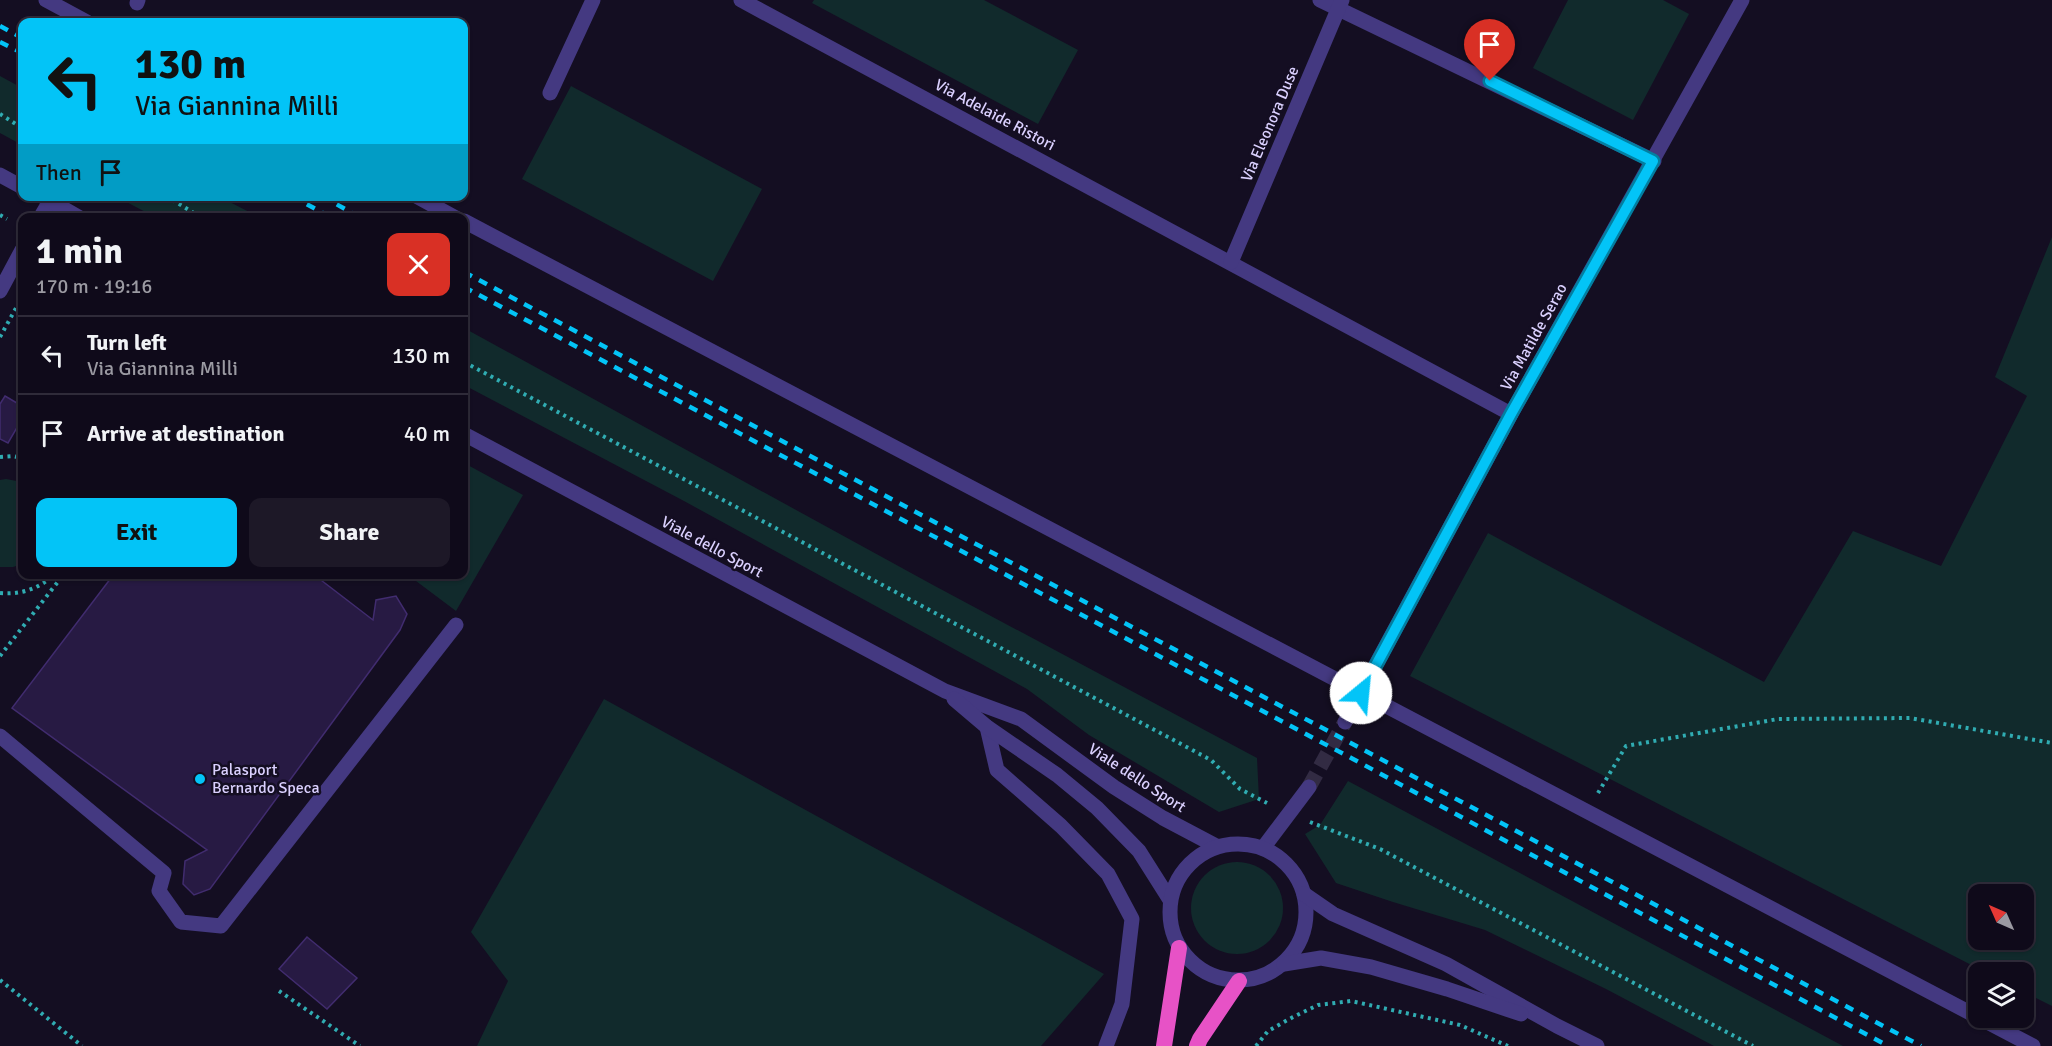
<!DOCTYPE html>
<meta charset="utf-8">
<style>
body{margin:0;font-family:Signika,sans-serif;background:#1d1827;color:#f1f3f6;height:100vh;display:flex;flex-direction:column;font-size:22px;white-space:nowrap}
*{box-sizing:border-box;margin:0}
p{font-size:20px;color:#9b9aa2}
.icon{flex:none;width:33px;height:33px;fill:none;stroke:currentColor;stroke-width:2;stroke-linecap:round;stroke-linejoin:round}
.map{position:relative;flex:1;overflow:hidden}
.details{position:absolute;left:18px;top:213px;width:450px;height:366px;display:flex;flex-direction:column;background:#0f0a1a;border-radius:12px;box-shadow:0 2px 4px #0004,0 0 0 2px #2f2b39}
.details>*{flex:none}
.top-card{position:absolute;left:18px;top:18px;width:450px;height:183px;border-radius:12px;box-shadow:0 2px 4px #0004,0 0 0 2px #2f2b39;background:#03c4f7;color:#111;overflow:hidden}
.needle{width:39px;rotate:315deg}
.tools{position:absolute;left:1968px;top:884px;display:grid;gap:12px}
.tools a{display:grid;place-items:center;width:66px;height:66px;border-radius:12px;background:#0f0a1a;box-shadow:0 2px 4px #0004,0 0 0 2px #2f2b39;font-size:30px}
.pin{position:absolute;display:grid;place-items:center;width:51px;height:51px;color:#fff;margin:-62px -26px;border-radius:50% 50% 50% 0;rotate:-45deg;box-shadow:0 0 6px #0007}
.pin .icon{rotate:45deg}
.me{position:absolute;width:66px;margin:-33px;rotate:28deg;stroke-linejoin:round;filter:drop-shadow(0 0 4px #0008)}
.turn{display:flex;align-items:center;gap:21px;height:126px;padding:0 18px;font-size:27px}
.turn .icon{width:78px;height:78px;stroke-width:2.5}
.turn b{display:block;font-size:42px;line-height:51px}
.then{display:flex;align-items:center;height:57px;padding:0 18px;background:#0003;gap:12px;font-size:22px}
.round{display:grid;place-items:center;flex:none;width:63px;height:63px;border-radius:12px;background:#1d1827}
.headline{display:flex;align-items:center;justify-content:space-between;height:102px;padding:0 18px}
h1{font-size:36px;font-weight:700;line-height:45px}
.action{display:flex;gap:12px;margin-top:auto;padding:12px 18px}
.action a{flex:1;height:69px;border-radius:12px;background:#03c4f7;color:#111;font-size:24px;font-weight:700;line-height:69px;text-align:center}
.action a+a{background:#1d1827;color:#f1f3f6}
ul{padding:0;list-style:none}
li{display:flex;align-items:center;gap:18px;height:78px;padding:0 18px;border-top:2px solid #2f2b39}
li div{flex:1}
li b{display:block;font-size:22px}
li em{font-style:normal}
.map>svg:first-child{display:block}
.green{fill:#112a2c;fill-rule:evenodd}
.building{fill:#271a43;stroke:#412c6f;stroke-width:1.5}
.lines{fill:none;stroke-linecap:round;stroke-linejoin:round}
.minor-tunnel{stroke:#322b43;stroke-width:15;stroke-dasharray:15 8;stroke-linecap:butt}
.path{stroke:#30acb2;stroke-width:4;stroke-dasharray:3 4.5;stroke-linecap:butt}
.service{stroke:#443981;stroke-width:15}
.minor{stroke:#443981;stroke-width:15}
.tertiary{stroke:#443981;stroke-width:15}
.trunk{stroke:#e752c6;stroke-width:16}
.rail{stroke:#03c4f7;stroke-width:4.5;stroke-dasharray:9 8;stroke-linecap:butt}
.route-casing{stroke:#027fa1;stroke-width:15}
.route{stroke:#03c4f7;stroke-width:10}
.poi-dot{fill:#03c4f7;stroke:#140e22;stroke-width:2}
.labels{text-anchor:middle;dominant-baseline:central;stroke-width:5;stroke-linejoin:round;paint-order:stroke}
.street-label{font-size:16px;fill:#dad0fe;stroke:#140e22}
.poi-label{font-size:16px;fill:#dad0fe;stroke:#140e22;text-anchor:start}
</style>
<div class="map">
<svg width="2052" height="1046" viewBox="0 0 2052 1046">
<rect width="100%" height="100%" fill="#140e22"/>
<!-- green -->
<g class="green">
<path d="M 814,0 L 984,0 L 1078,50 L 1038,124 L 812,3 Z"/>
<path d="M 1568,0 L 1663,0 L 1689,14 L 1633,120 L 1533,68 Z"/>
<path d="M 0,76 L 22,88 L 22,145 L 0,133 Z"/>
<path d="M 571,86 L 762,189 L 713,281 L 522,179 Z"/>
<path d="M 117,197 L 220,197 L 259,217 L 155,217 Z"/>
<path d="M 2052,237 L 2052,1006 L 2024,992 L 2024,972 L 1985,972 L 1410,676 L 1488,533 L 1764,682 L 1853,531 L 1941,566 L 2027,396 L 1995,377 ZM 1978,894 L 2024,894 L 2024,939 L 1978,939 Z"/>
<path d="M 464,328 L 933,585 L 1257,758 L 1259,799 L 1219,812 L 1089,735 L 1027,689 L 684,501 L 464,385 Z"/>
<path d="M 464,463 L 523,495 L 456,611 L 408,575 L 464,574 Z"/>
<path d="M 6,479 L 22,482 L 22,564 L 13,567 L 0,567 L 0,480 Z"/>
<path d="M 604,699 L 1104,974 L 1041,1046 L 477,1046 L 508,981 L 471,932 Z"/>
<path d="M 1348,781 L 1843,1046 L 1714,1046 L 1606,989 L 1485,930 L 1393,902 L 1336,883 L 1305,834 L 1320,825 Z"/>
<circle cx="1237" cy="908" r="46"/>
</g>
<!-- building -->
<g class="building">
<path d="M 5,396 L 22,406 L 22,419 L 8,443 L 0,439 L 0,404 Z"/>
<path d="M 114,574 L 313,574 L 373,620 L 376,600 L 396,596 L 407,614 L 400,630 L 210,889 L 194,895 L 183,884 L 185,861 L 207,850 L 12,708 Z"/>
<path d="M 307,937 L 357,978 L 327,1009 L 279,969 Z"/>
</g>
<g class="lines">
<!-- minor-tunnel -->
<path class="minor-tunnel" d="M 1309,787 L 1345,722"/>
<!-- path -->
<g class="path">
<path d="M 0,114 L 22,128"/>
<path d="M 166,196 L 202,218"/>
<path d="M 0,215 L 7,219"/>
<path d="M 0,337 L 16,308"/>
<path d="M 464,362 L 1211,760 L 1240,789 L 1267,803"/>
<path d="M 0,457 L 13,456 L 22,458"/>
<path d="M 0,593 C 22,595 39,588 56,574"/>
<path d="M 0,656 L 64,574"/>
<path d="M 1598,793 L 1626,746 L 1778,719 L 1910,718 L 2052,743"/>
<path d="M 1310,822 L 1380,849 L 1753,1046"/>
<path d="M 0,980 L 82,1046"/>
<path d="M 279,991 L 360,1046"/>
<path d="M 1256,1046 L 1268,1031 L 1293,1017 L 1318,1005 L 1351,1001 L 1460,1025 L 1508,1046"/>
</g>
<!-- service -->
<g class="service">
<path d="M 40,218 L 50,201"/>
<path d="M 0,291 L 22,250"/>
<path d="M 0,736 L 164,873 L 159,891 L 181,922 L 221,926 L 456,625"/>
</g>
<!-- minor -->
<g class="minor">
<path d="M 741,0 L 1511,414"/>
<path d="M 1320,0 L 1654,161"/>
<path d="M 137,3 L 138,0"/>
<path d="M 550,93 L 593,0"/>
<path d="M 1231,262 L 1342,0"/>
<path d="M 1345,722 L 1511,414 L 1742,0"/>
<path d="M 987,727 L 997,770 L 1061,826 L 1108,874 L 1132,919 L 1122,1004 L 1106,1046"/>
<path d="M 1263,848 L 1309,787"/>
</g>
<!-- tertiary -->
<g class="tertiary">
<path d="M 46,0 L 87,22"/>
<path d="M 0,175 L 22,187"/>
<path d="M 42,196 L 80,218"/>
<path d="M 416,196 L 456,218"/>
<path d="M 464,221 L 2033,1046"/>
<path d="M 464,434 L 945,691 L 1021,719 L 1114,787 L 1163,818 L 1216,846"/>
<path d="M 954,699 L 987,727 L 1057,775 L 1097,808 L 1139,851 L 1170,900"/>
<circle cx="1238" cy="912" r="68"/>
<path d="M 1304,894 L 1333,914 L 1446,964 L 1557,1026 L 1597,1046"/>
<path d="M 1284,964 L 1321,958 L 1371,967 L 1447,989 L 1521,1014"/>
</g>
<!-- trunk -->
<g class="trunk">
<path d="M 1164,1046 L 1179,948"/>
<path d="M 1197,1046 L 1200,1039 L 1239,981"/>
</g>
<!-- rail -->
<g class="rail">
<path d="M 0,26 L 22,38"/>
<path d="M 0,42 L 22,53"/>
<path d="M 292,196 L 332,218"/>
<path d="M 322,196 L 361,218"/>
<path d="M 464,272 L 1921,1046"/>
<path d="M 464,287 L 1353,759 L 1888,1046"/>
</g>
</g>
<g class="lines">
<!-- route casing -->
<g class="route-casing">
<path id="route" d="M 1361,693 L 1511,414 L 1653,161 L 1490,81"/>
</g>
<!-- route -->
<use href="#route" class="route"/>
</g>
<!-- markers -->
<circle class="poi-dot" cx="200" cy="779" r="6"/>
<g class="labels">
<!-- street labels -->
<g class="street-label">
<text transform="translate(995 115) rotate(28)">Via Adelaide Ristori</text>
<text transform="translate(1270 124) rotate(-67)">Via Eleonora Duse</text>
<text transform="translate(1534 337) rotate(-61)">Via Matilde Serao</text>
<text transform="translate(712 547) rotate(28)">Viale dello Sport</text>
<text transform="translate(1137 778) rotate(33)">Viale dello Sport</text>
</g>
<!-- poi labels -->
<g class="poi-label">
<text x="212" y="770">Palasport<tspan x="212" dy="18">Bernardo Speca</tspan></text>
</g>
</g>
</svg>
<div class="tools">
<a><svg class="needle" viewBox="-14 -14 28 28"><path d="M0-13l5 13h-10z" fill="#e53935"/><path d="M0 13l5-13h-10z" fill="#9b9aa2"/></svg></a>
<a><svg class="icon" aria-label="layers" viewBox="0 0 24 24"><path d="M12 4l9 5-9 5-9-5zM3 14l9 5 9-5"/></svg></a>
</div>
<div class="pin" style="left:1490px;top:81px;background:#d93025"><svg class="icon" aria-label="arrive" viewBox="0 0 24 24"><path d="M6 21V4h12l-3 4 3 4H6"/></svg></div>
<svg class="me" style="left:1361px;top:693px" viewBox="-20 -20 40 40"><circle r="19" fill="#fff"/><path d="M0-13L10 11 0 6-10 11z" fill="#03c4f7"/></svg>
<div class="top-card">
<div class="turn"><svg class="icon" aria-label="left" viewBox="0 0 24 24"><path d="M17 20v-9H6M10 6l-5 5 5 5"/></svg><div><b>130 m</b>Via Giannina Milli</div></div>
<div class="then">Then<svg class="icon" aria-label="arrive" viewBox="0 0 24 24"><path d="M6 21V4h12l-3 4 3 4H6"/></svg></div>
</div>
<section class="details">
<div class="headline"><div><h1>1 min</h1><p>170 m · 19:16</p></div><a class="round" style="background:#d93025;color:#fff"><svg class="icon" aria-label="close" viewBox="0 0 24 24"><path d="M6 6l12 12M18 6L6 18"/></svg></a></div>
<ul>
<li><svg class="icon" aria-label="left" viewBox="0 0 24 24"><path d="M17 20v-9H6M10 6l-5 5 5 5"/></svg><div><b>Turn left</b><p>Via Giannina Milli</p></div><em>130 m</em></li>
<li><svg class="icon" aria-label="arrive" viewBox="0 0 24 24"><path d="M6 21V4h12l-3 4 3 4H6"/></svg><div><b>Arrive at destination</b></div><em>40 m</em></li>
</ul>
<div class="action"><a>Exit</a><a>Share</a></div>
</section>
</div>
